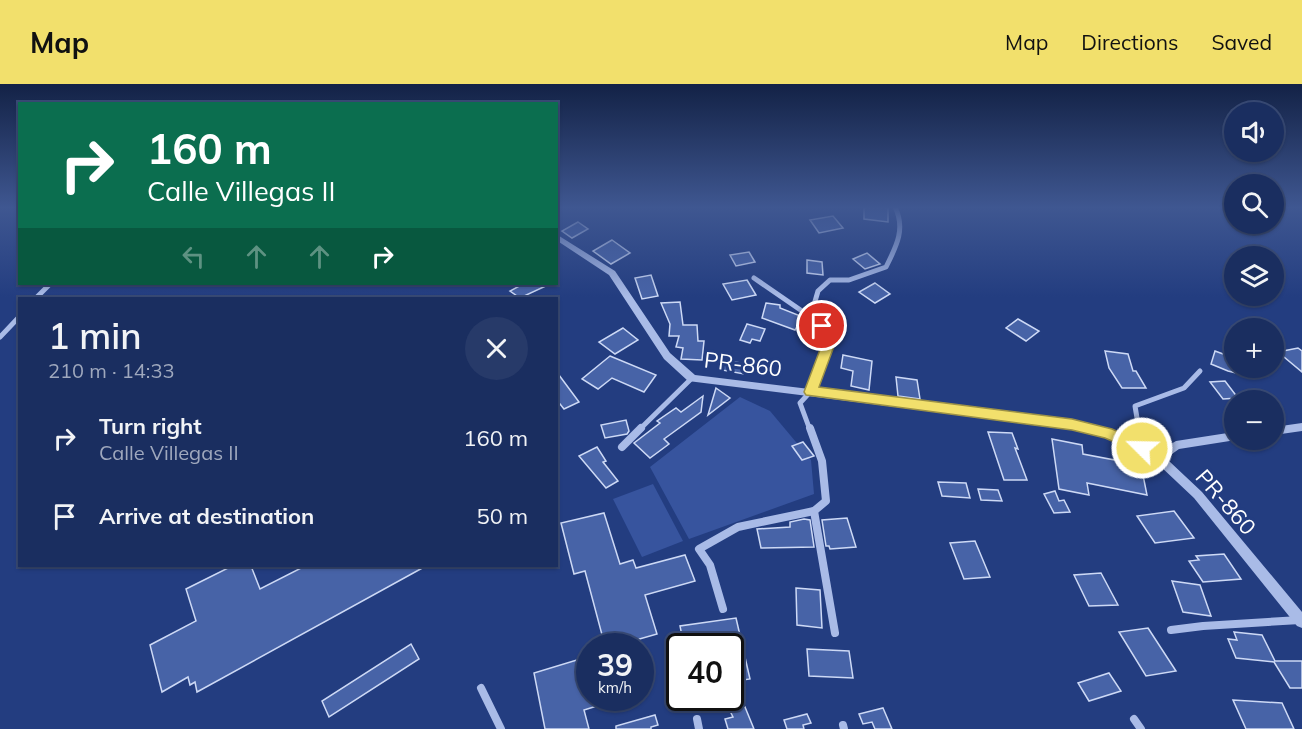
<!DOCTYPE html>
<meta charset="utf-8">
<style>
body{margin:0;font-family:Mulish,sans-serif;background:#273a69;color:#f1f3f6;height:100vh;display:flex;flex-direction:column;font-size:22px;white-space:nowrap}
*{box-sizing:border-box;margin:0}
p{font-size:20px;color:#9fa8bd}
.icon{flex:none;width:33px;height:33px;fill:none;stroke:currentColor;stroke-width:2;stroke-linecap:round;stroke-linejoin:round}
.map{position:relative;flex:1;overflow:hidden}
.drawer{position:absolute;left:18px;top:213px;width:540px;height:270px;display:flex;flex-direction:column;background:#1a2e60;border-radius:0px;box-shadow:0 2px 4px #0004,0 0 0 2px #384a75}
.drawer>*{flex:none}
.banner{position:absolute;left:18px;top:18px;width:540px;height:183px;border-radius:0px;box-shadow:0 2px 4px #0004,0 0 0 2px #384a75;background:#0b6e4f;color:#fff;overflow:hidden}
.buttons{position:absolute;left:1224px;top:18px;display:grid;gap:12px}
.buttons a{display:grid;place-items:center;width:60px;height:60px;border-radius:50%;background:#1a2e60;box-shadow:0 2px 4px #0004,0 0 0 2px #384a75;font-size:30px}
.speed{position:absolute;left:576px;top:549px;display:flex;gap:12px;font-size:30px;font-weight:700;text-align:center}
.speed>*{display:grid;place-content:center;width:78px;height:78px;border-radius:50%;background:#1a2e60;box-shadow:0 2px 4px #0004,0 0 0 2px #384a75;line-height:1}
.speed small{font-size:15px;font-weight:400}
.speed .limit{border:3px solid #111;border-radius:9px;background:#fff;color:#111}
.pin{position:absolute;display:grid;place-items:center;width:51px;height:51px;color:#fff;margin:-26px;border:3px solid #fff;border-radius:50%;box-shadow:0 2px 6px #0007}
.me{position:absolute;width:66px;margin:-33px;rotate:293deg;stroke-linejoin:round;filter:drop-shadow(0 0 4px #0008)}
.turn{display:flex;align-items:center;gap:21px;height:126px;padding:0 30px;font-size:27px}
.turn .icon{width:78px;height:78px;stroke-width:2.5}
.turn b{display:block;font-size:42px;line-height:51px}
.lanes{display:flex;align-items:center;height:57px;padding:0 30px;background:#0003;justify-content:center;gap:30px;direction:ltr}
.lanes .off{opacity:.35}
.round{display:grid;place-items:center;flex:none;width:63px;height:63px;border-radius:32px;background:#273a69}
.summary{display:flex;align-items:center;justify-content:space-between;height:102px;padding:0 30px}
h1{font-size:36px;font-weight:600;line-height:45px}
ul{padding:0;list-style:none}
li{display:flex;align-items:center;gap:18px;height:78px;padding:0 30px}
li div{flex:1}
li b{display:block;font-size:22px}
li em{font-style:normal}
header{display:flex;align-items:center;gap:36px;box-sizing:border-box;height:84px;padding:0 30px;background:#f2e06c;color:#111}
header strong{font-size:28px}
nav{display:flex;gap:33px;margin-inline-start:auto;font-size:21px}
.map>svg:first-child{display:block}
.green{fill:#37549e}
.building{fill:#4763a7;stroke:#cdd9f5;stroke-width:1.5}
.lines{fill:none;stroke-linecap:round;stroke-linejoin:round}
.minor-far1{stroke:#a9bbe7;stroke-width:5}
.minor{stroke:#a9bbe7;stroke-width:8}
.tertiary{fill:#a9bbe7;fill-rule:evenodd}
.route{fill:#f2e06c;stroke:#9d9246;stroke-width:1.5}
.labels{text-anchor:middle;dominant-baseline:central;stroke-width:6;stroke-linejoin:round;paint-order:stroke}
.street-label{font-size:22px;fill:#fff;stroke:#233d80}
</style>
<header>
<strong>Map</strong>
<nav><a>Map</a><a>Directions</a><a>Saved</a></nav>
</header>
<div class="map">
<svg width="1302" height="645" viewBox="0 0 1302 645">
<rect width="100%" height="100%" fill="#233d80"/>
<!-- green -->
<g class="green">
<path d="M 740,313 L 770,327 L 811,376 L 814,410 L 689,455 L 650,383 Z"/>
<path d="M 653,400 L 683,457 L 642,473 L 613,415 Z"/>
</g>
<!-- building -->
<g class="building">
<path d="M 864,123 L 888,123 L 888,138 L 864,135 Z"/>
<path d="M 833,132 L 843,144 L 819,149 L 810,136 Z"/>
<path d="M 578,138 L 588,145 L 572,154 L 562,147 Z"/>
<path d="M 612,156 L 630,169 L 611,180 L 593,167 Z"/>
<path d="M 749,168 L 755,178 L 736,182 L 730,171 Z"/>
<path d="M 867,169 L 880,180 L 865,185 L 853,175 Z"/>
<path d="M 807,176 L 822,178 L 823,191 L 807,189 Z"/>
<path d="M 651,191 L 658,212 L 642,215 L 635,194 Z"/>
<path d="M 747,196 L 756,211 L 732,216 L 723,200 Z"/>
<path d="M 875,199 L 890,210 L 875,219 L 859,208 Z"/>
<path d="M 523,200 L 550,200 L 520,214 L 510,207 Z"/>
<path d="M 680,218 L 683,241 L 697,241 L 698,257 L 704,257 L 702,276 L 681,275 L 683,264 L 676,263 L 679,252 L 669,252 L 670,240 L 661,219 Z"/>
<path d="M 766,219 L 780,221 L 780,224 L 803,233 L 795,246 L 762,234 Z"/>
<path d="M 1018,235 L 1039,247 L 1026,257 L 1006,244 Z"/>
<path d="M 747,240 L 765,245 L 760,257 L 752,255 L 750,259 L 740,256 Z"/>
<path d="M 623,244 L 638,256 L 615,270 L 599,258 Z"/>
<path d="M 1298,264 L 1302,267 L 1302,288 L 1278,268 Z"/>
<path d="M 1105,267 L 1128,270 L 1133,287 L 1136,287 L 1146,304 L 1122,304 L 1109,284 Z"/>
<path d="M 1215,267 L 1234,274 L 1234,284 L 1259,284 L 1257,294 L 1228,287 L 1211,280 Z"/>
<path d="M 843,271 L 872,277 L 869,306 L 851,302 L 853,287 L 841,284 Z"/>
<path d="M 610,272 L 656,291 L 644,308 L 612,294 L 598,305 L 582,295 Z"/>
<path d="M 725,276 L 746,280 L 744,290 L 722,286 Z"/>
<path d="M 556,287 L 579,318 L 564,325 L 556,315 Z"/>
<path d="M 896,293 L 917,296 L 920,315 L 898,312 Z"/>
<path d="M 1225,297 L 1238,314 L 1223,315 L 1210,298 Z"/>
<path d="M 716,304 L 730,314 L 708,331 Z"/>
<path d="M 703,312 L 701,328 L 664,355 L 669,360 L 650,374 L 634,359 L 660,339 L 657,337 L 676,324 L 681,328 Z"/>
<path d="M 626,336 L 629,347 L 627,350 L 605,354 L 601,341 Z"/>
<path d="M 988,348 L 1012,349 L 1018,365 L 1015,364 L 1027,396 L 1004,396 Z"/>
<path d="M 1052,355 L 1082,361 L 1083,370 L 1141,381 L 1147,411 L 1087,399 L 1089,411 L 1059,405 Z"/>
<path d="M 803,358 L 814,372 L 802,376 L 792,362 Z"/>
<path d="M 597,363 L 606,377 L 603,378 L 618,397 L 606,404 L 579,372 Z"/>
<path d="M 938,398 L 966,399 L 970,414 L 942,412 Z"/>
<path d="M 978,405 L 998,406 L 1002,417 L 981,416 Z"/>
<path d="M 1055,407 L 1059,417 L 1064,416 L 1070,428 L 1054,429 L 1044,410 Z"/>
<path d="M 1174,427 L 1194,454 L 1155,459 L 1137,432 Z"/>
<path d="M 604,429 L 620,480 L 633,476 L 636,484 L 685,471 L 695,497 L 645,511 L 657,550 L 615,562 L 605,562 L 585,487 L 574,490 L 561,439 Z"/>
<path d="M 847,434 L 856,463 L 830,465 L 829,462 L 826,462 L 822,436 Z"/>
<path d="M 804,435 L 810,436 L 814,463 L 761,464 L 757,445 L 790,443 L 790,438 Z"/>
<path d="M 975,457 L 990,493 L 964,495 L 950,459 Z"/>
<path d="M 1224,470 L 1241,495 L 1203,498 L 1189,477 L 1199,476 L 1196,472 Z"/>
<path d="M 232,482 L 251,482 L 260,505 L 305,482 L 426,482 L 197,608 L 195,598 L 190,601 L 188,593 L 162,608 L 150,561 L 196,537 L 186,505 Z"/>
<path d="M 1101,489 L 1118,521 L 1089,522 L 1074,491 Z"/>
<path d="M 1172,497 L 1200,501 L 1211,532 L 1183,528 Z"/>
<path d="M 796,504 L 820,506 L 822,544 L 797,541 Z"/>
<path d="M 736,534 L 750,595 L 730,598 L 730,562 L 684,562 L 680,542 Z"/>
<path d="M 1148,544 L 1176,587 L 1146,592 L 1119,548 Z"/>
<path d="M 1234,548 L 1262,551 L 1275,577 L 1302,577 L 1302,604 L 1290,604 L 1274,578 L 1236,574 L 1228,555 L 1237,556 Z"/>
<path d="M 411,560 L 419,575 L 329,633 L 322,617 Z"/>
<path d="M 807,565 L 849,567 L 853,594 L 809,592 Z"/>
<path d="M 590,572 L 590,614 L 615,614 L 616,616 L 584,626 L 589,645 L 545,645 L 534,589 Z"/>
<path d="M 1109,589 L 1121,607 L 1089,617 L 1078,599 Z"/>
<path d="M 1233,616 L 1282,619 L 1294,645 L 1246,645 Z"/>
<path d="M 745,623 L 754,645 L 728,645 L 725,635 L 733,633 L 730,627 Z"/>
<path d="M 883,624 L 892,645 L 875,645 L 872,638 L 863,640 L 859,630 Z"/>
<path d="M 807,630 L 811,639 L 803,641 L 804,645 L 787,645 L 784,636 Z"/>
<path d="M 655,631 L 658,641 L 651,643 L 651,645 L 616,645 L 616,642 Z"/>
</g>
<g class="lines">
<!-- minor-far1 -->
<g class="minor-far1">
<path d="M 754,194 L 815,236"/>
<path d="M 36,214 L 50,200"/>
<path d="M 0,253 L 20,232"/>
<path d="M 639,346 L 692,294"/>
<path d="M 810,346 L 800,319 L 811,307 L 830,254 L 812,228 L 818,207 L 830,196 L 849,196 L 886,183 C 896,163 906,145 895,123"/>
<path d="M 1139,346 L 1135,322 L 1184,304 L 1200,287"/>
</g>
<!-- minor -->
<g class="minor">
<path d="M 1139,344 L 1142,364"/>
<path d="M 622,363 L 641,344"/>
<path d="M 814,427 L 835,549"/>
<path d="M 723,525 L 710,481 L 699,465 L 738,443 L 814,427 L 826,417 L 822,377 L 810,344"/>
<path d="M 1171,546 L 1203,542 L 1300,536"/>
<path d="M 481,604 L 501,645"/>
<path d="M 697,635 L 699,645"/>
<path d="M 1134,635 L 1141,645"/>
<path d="M 843,641 L 844,645"/>
</g>
<!-- tertiary -->
<g class="tertiary">
<path d="M 556,150 L 615,187 L 670,269 L 695,291 L 1073,337 C 1105,344 1133,353 1161,371 L 1164,364 L 1176,357 L 1234,348 L 1234,356 L 1236,356 L 1179,365 L 1172,370 L 1169,377 L 1202,408 L 1302,528 L 1302,544 L 1297,542 L 1194,414 L 1159,381 L 1138,367 L 1106,353 L 1073,345 L 688,297 L 664,275 L 609,191 L 556,156 Z"/>
<path d="M 1302,339 L 1302,347 L 1274,351 L 1274,343 Z"/>
</g>
</g>
<!-- sky -->
<linearGradient id="sky" x2="0" y2="1"><stop stop-color="#132246"/><stop offset="0.58" stop-color="#3f5791"/><stop offset="1" stop-color="#3f5791" stop-opacity="0"/></linearGradient>
<rect width="1302" height="213" fill="url(#sky)"/>
<!-- route -->
<path class="route" d="M 822,238 L 827,239 L 837,254 L 819,303 L 1072,335 L 1112,345 L 1147,360 L 1149,364 L 1147,368 L 1142,370 L 1105,354 L 1072,346 L 806,311 L 804,308 L 824,255 L 816,242 Z"/>
<g class="labels">
<!-- street labels -->
<g class="street-label">
<text transform="translate(743 280) rotate(7)">PR-860</text>
<text transform="translate(1226 418) rotate(49)">PR-860</text>
</g>
</g>
</svg>
<div class="buttons">
<a><svg class="icon" aria-label="sound" viewBox="0 0 24 24"><path d="M4 9h4l5-4v14l-5-4H4zM17 9q2 3 0 6"/></svg></a>
<a><svg class="icon" aria-label="search" viewBox="0 0 24 24"><circle cx="10" cy="10" r="6"/><path d="M15 15l6 6"/></svg></a>
<a><svg class="icon" aria-label="layers" viewBox="0 0 24 24"><path d="M12 4l9 5-9 5-9-5zM3 14l9 5 9-5"/></svg></a>
<a>+</a>
<a>−</a>
</div>
<div class="speed"><div>39<small>km/h</small></div><div class="limit">40</div></div>
<div class="pin" style="left:822px;top:242px;background:#d93025"><svg class="icon" aria-label="arrive" viewBox="0 0 24 24"><path d="M6 21V4h12l-3 4 3 4H6"/></svg></div>
<svg class="me" style="left:1142px;top:364px" viewBox="-20 -20 40 40"><circle r="17" fill="#f2e06c" stroke="#fff" stroke-width="3"/><path d="M0-11L8 9 0 5-8 9z" fill="#fff"/></svg>
<div class="banner">
<div class="turn"><svg class="icon" aria-label="right" viewBox="0 0 24 24"><path d="M7 20v-9h11M14 6l5 5-5 5"/></svg><div><b>160 m</b>Calle Villegas II</div></div>
<div class="lanes"><svg class="icon off" aria-label="left" viewBox="0 0 24 24"><path d="M17 20v-9H6M10 6l-5 5 5 5"/></svg><svg class="icon off" aria-label="ahead" viewBox="0 0 24 24"><path d="M12 20V5M6 11l6-6 6 6"/></svg><svg class="icon off" aria-label="ahead" viewBox="0 0 24 24"><path d="M12 20V5M6 11l6-6 6 6"/></svg><svg class="icon" aria-label="right" viewBox="0 0 24 24"><path d="M7 20v-9h11M14 6l5 5-5 5"/></svg></div>
</div>
<section class="drawer">
<div class="summary"><div><h1>1 min</h1><p>210 m · 14:33</p></div><a class="round"><svg class="icon" aria-label="close" viewBox="0 0 24 24"><path d="M6 6l12 12M18 6L6 18"/></svg></a></div>
<ul>
<li><svg class="icon" aria-label="right" viewBox="0 0 24 24"><path d="M7 20v-9h11M14 6l5 5-5 5"/></svg><div><b>Turn right</b><p>Calle Villegas II</p></div><em>160 m</em></li>
<li><svg class="icon" aria-label="arrive" viewBox="0 0 24 24"><path d="M6 21V4h12l-3 4 3 4H6"/></svg><div><b>Arrive at destination</b></div><em>50 m</em></li>
</ul>
</section>
</div>
